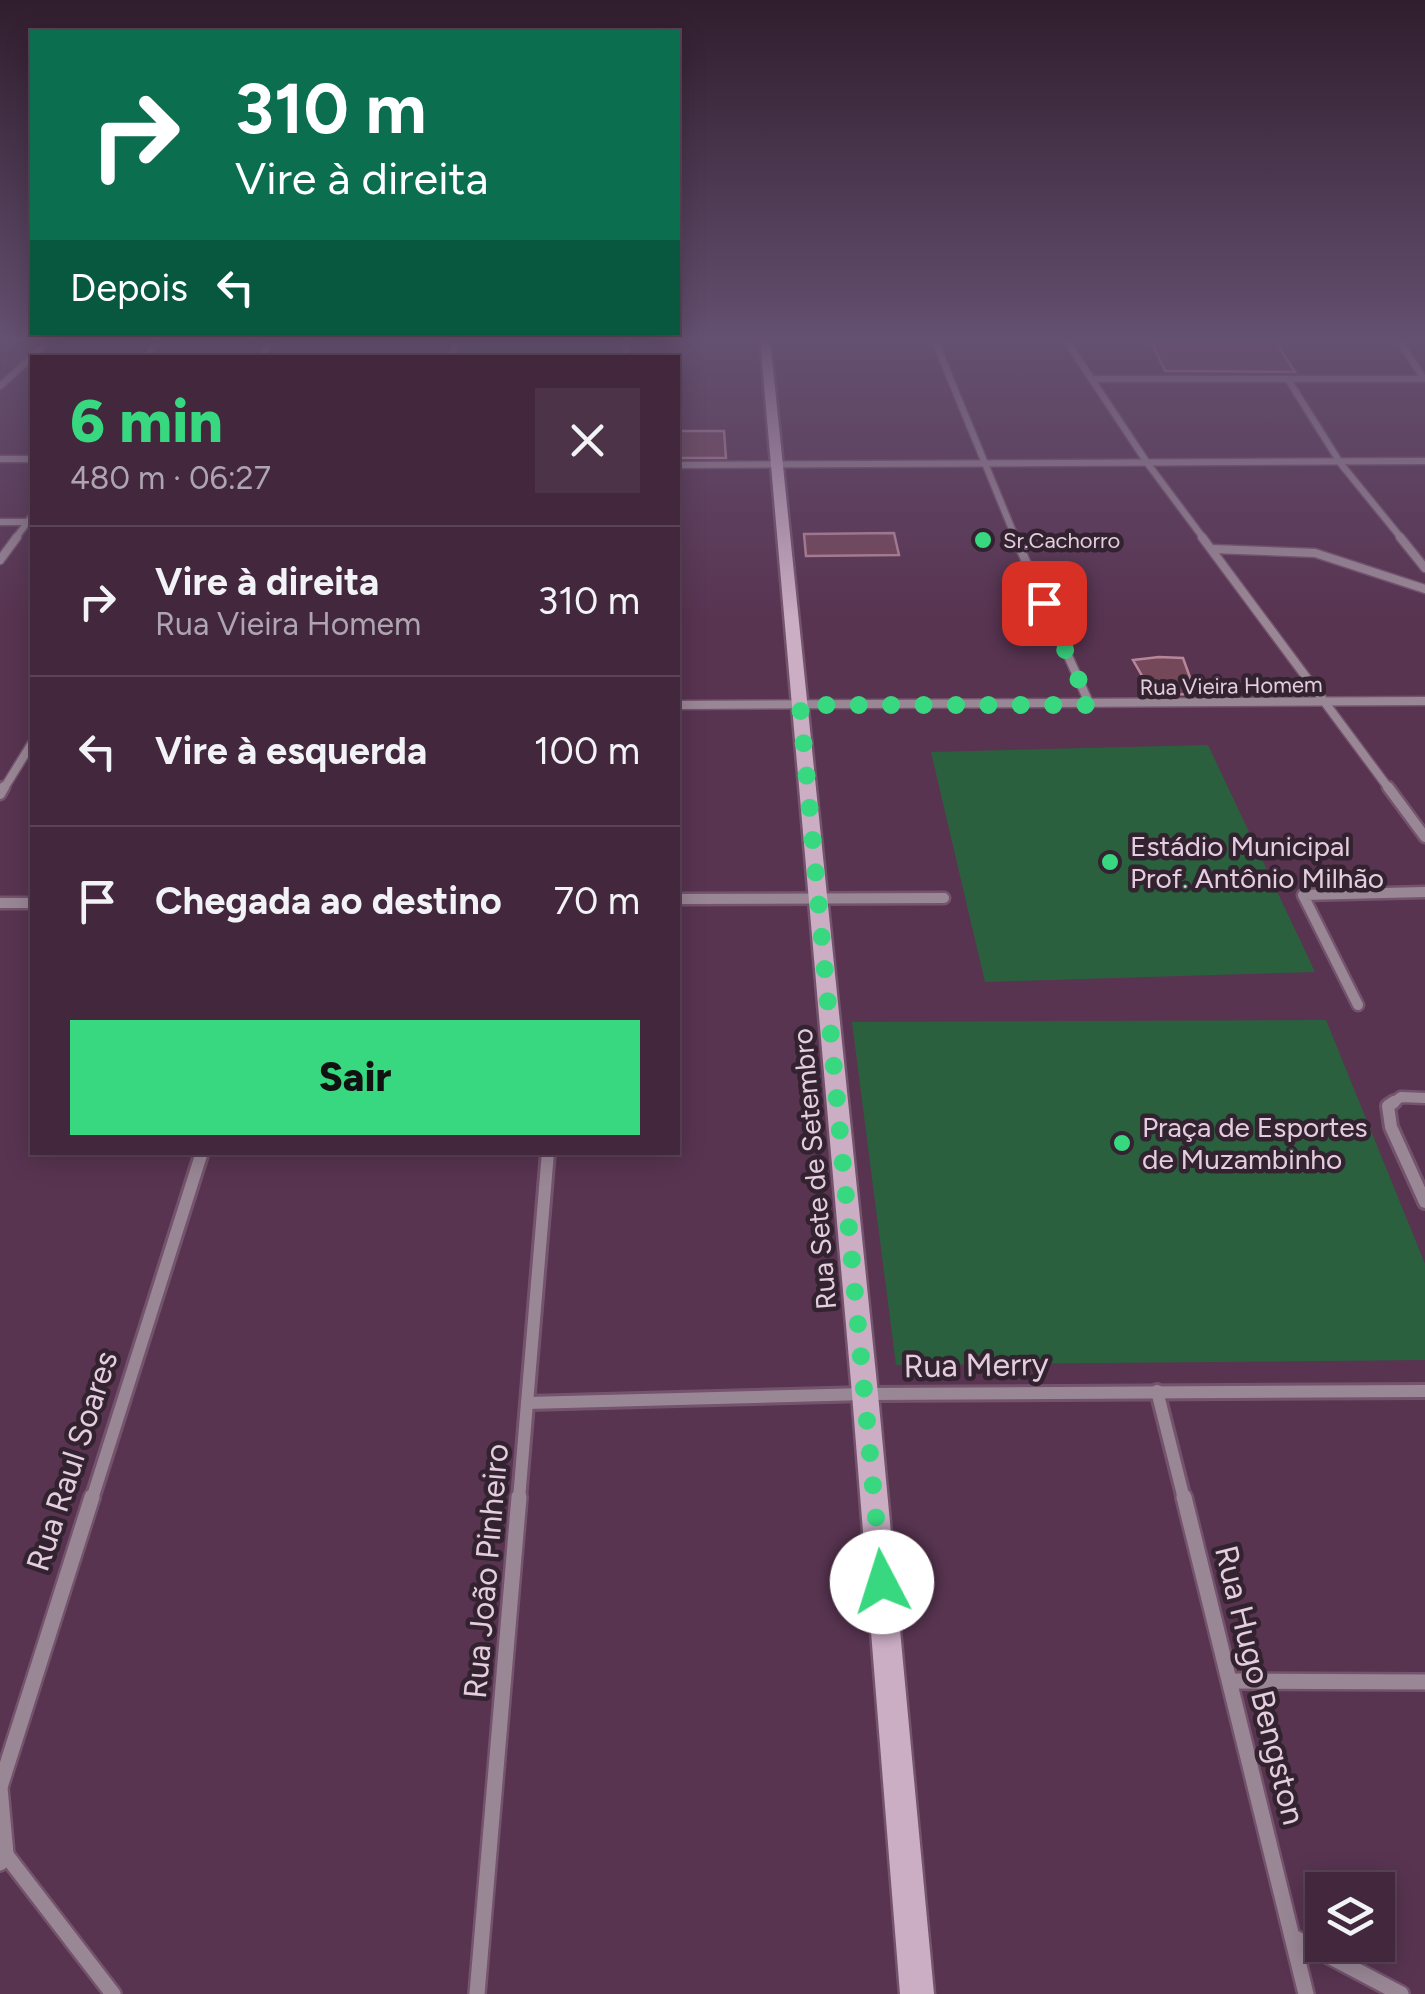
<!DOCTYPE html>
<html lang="pt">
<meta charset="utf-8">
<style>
body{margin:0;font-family:Figtree,sans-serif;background:#4c3348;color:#f1f3f6;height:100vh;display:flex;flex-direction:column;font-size:38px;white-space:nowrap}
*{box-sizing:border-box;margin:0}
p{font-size:32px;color:#aea5b0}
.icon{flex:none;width:55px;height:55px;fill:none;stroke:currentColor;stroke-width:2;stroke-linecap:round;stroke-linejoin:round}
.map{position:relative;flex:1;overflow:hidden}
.details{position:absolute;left:30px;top:355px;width:650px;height:800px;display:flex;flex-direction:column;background:#42273d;border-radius:0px;box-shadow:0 5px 25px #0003,0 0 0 2px #5a4457}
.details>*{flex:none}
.guide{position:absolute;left:30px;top:30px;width:650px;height:305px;border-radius:0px;box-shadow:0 5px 25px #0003,0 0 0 2px #5a4457;background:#0b6e4f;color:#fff;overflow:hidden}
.controls{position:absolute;left:1305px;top:1872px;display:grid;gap:20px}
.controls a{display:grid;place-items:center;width:90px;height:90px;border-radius:0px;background:#42273d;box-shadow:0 5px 25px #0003,0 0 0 2px #5a4457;font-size:50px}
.pin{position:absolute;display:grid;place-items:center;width:85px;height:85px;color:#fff;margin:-42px;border-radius:20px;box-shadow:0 5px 15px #0006}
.me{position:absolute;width:110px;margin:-55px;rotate:355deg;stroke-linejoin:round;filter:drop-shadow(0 0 8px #0008)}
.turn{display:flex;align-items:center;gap:35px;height:210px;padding:0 40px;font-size:45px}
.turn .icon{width:130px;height:130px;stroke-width:2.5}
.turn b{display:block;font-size:70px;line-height:85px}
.then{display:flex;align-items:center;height:95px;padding:0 40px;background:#0003;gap:20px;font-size:38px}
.round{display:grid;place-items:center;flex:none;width:105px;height:105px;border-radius:0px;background:#4c3348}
.summary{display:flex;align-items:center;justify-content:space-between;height:170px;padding:0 40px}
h1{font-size:60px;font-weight:800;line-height:75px;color:#38d880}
.button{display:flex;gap:20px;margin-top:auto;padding:20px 40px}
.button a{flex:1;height:115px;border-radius:0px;background:#38d880;color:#111;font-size:40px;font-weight:800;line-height:115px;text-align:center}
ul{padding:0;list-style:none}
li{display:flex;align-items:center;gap:30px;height:150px;padding:0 40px;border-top:2px solid #5a4457}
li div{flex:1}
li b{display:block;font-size:38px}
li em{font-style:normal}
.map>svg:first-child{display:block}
.green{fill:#2b603f}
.building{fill:#744759;stroke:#b8869a;stroke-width:2.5}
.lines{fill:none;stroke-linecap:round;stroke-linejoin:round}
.street-far4-casing{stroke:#74536d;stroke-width:9}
.street-far3-casing{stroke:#74536d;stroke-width:11}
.street-far2-casing{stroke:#74536d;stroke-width:15}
.street-far1-casing{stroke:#74536d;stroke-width:18}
.street-casing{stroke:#74536d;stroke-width:20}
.secondary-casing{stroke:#74536d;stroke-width:5}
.street-far4{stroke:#9a8796;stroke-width:6}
.street-far3{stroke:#9a8796;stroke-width:8}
.street-far2{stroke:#9a8796;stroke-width:10}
.street-far1{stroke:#9a8796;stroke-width:12}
.street{stroke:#9a8796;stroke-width:15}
.secondary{fill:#cbadc4;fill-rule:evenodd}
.route{stroke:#38d880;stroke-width:18;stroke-dasharray:0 32.4}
.poi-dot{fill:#38d880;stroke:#332330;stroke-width:4}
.labels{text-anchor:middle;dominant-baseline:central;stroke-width:9;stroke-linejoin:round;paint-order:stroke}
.far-poi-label{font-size:22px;fill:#e4cdde;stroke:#332330;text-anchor:start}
.far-street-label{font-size:22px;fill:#e4cdde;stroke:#332330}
.poi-label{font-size:28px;fill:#e4cdde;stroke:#332330;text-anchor:start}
.street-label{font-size:28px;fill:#e4cdde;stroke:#332330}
.near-street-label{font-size:32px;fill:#e4cdde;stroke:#332330}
</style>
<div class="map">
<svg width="1425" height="1994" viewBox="0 0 1425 1994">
<rect width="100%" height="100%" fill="#583451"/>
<!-- green -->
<g class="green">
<path d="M 471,339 L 615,339 L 613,357 L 466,357 Z"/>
<path d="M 1208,745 L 1315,972 L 985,982 L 931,752 Z"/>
<path d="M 1326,1020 L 1425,1264 L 1425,1360 L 896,1365 L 852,1022 Z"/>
</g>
<!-- building -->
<g class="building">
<path d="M 1150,339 L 1274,339 L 1295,372 L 1165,371 Z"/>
<path d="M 678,431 L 724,431 L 726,458 L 678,458 Z"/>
<path d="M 894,533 L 899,555 L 806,556 L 804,534 Z"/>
<path d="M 1159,657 L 1183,658 L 1196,694 L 1153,695 L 1133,660 Z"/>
</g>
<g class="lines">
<!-- street-far4 casing -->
<g class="street-far4-casing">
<g id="street-far4">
<path d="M 934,339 L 1016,539"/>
<path d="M 1065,339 L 1148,464 L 1204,539"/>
<path d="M 1398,339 L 1424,379"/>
<path d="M 146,358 L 159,339"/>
<path d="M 261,358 L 273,339"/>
<path d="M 451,358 L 458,339"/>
<path d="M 625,358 L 627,339"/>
<path d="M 1092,379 L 1425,379"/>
<path d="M 1289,381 L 1341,464 L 1402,539"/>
<path d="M 0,386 L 52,339"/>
<path d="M 0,459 L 32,459"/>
<path d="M 678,465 L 1425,461"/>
<path d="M 0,522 L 28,522"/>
<path d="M 15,539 L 32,516"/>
</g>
</g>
<!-- street-far3 casing -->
<g class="street-far3-casing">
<g id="street-far3">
<path d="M 1015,537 L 1090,705"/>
<path d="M 1202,537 L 1390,790"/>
<path d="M 1400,537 L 1425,568"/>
<path d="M 1213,549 L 1315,553 L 1425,589"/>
<path d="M 0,560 L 17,537"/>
<path d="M 678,705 L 1425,701"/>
<path d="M 3,790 L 32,743"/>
</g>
</g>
<!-- street-far2 casing -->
<g class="street-far2-casing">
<g id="street-far2">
<path d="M 1388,787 L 1425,837"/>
<path d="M 0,794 L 4,787"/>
<path d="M 678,899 L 944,898"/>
<path d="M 0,903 L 32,903"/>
<path d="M 1358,1005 L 1303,895 L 1425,892"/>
<path d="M 1391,1104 L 1401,1097 L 1425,1098"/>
</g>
</g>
<!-- street-far1 casing -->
<g class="street-far1-casing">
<g id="street-far1">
<path d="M 1394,1102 L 1388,1106 L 1391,1127 L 1425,1202"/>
<path d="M 1157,1391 L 1184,1499"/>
<path d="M 527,1403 L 865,1394 L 1425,1391"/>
<path d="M 92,1499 L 202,1152"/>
<path d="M 519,1499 L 548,1152"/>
</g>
</g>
<!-- street casing -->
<g class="street-casing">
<g id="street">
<path d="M 1184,1497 L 1306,1994"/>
<path d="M 1230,1681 L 1425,1682"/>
<path d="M 0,1787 L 92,1497"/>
<path d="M 0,1788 L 6,1854 L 0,1863"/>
<path d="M 0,1847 L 113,1994"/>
<path d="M 1295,1938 L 1401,1994"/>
<path d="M 477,1994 L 519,1497"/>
</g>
</g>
<!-- secondary casing -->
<g class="secondary-casing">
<path id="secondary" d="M 760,339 L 770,339 L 878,1394 L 934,1994 L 900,1994 L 852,1394 Z"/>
</g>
<!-- street-far4 -->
<use href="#street-far4" class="street-far4"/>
<!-- street-far3 -->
<use href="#street-far3" class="street-far3"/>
<!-- street-far2 -->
<use href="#street-far2" class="street-far2"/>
<!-- street-far1 -->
<use href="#street-far1" class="street-far1"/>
<!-- street -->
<use href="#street" class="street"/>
<!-- secondary -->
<use href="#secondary" class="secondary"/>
</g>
<!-- sky -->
<linearGradient id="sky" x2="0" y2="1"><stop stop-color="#301d2d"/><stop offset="0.55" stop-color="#645070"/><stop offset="1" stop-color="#645070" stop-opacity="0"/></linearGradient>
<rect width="1425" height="618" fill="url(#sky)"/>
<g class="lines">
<!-- route -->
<path class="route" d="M 882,1582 L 800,705 L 1090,705 L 1044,603"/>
</g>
<!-- markers -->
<g class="poi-dot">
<circle cx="983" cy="540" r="10"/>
<circle cx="1110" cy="862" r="10"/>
<circle cx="1122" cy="1143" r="10"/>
</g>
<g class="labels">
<!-- far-poi labels -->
<g class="far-poi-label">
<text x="1003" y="540">Sr.Cachorro</text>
</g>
<!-- far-street labels -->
<g class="far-street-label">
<text transform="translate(1231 686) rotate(-1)">Rua Vieira Homem</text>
</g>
<!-- poi labels -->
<g class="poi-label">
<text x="1130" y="846">Estádio Municipal<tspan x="1130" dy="32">Prof. Antônio Milhão</tspan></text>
<text x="1142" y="1127">Praça de Esportes<tspan x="1142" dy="32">de Muzambinho</tspan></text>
</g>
<!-- street labels -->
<g class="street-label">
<text transform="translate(814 1169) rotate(-95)">Rua Sete de Setembro</text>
</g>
<!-- near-street labels -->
<g class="near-street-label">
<text transform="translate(976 1365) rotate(-1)">Rua Merry</text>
<text transform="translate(72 1461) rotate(-72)">Rua Raul Soares</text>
<text transform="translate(486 1571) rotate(-85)">Rua João Pinheiro</text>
<text transform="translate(1260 1685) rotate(76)">Rua Hugo Bengston</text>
</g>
</g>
</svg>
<div class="controls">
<a><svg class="icon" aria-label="layers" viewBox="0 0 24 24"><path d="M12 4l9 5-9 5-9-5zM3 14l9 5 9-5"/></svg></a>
</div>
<div class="pin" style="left:1044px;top:603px;background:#d93025"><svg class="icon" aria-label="arrive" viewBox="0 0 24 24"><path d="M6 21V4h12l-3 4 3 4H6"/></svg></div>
<svg class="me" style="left:882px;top:1582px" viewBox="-20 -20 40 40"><circle r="19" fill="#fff"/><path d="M0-13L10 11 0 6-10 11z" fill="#38d880"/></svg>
<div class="guide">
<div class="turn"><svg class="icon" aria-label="right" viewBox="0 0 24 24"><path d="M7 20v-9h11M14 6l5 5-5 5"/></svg><div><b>310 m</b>Vire à direita</div></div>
<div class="then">Depois<svg class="icon" aria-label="left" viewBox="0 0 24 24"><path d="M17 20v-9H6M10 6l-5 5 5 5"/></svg></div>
</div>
<section class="details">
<div class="summary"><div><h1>6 min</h1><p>480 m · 06:27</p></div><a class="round"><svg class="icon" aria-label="close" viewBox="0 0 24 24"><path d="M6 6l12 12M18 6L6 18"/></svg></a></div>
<ul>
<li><svg class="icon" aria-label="right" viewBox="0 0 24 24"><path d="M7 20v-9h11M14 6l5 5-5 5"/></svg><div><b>Vire à direita</b><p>Rua Vieira Homem</p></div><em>310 m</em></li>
<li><svg class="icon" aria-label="left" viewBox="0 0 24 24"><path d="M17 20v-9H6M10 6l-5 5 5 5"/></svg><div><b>Vire à esquerda</b></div><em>100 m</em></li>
<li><svg class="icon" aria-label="arrive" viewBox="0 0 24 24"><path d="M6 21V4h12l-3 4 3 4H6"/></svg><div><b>Chegada ao destino</b></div><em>70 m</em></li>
</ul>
<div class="button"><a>Sair</a></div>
</section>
</div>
